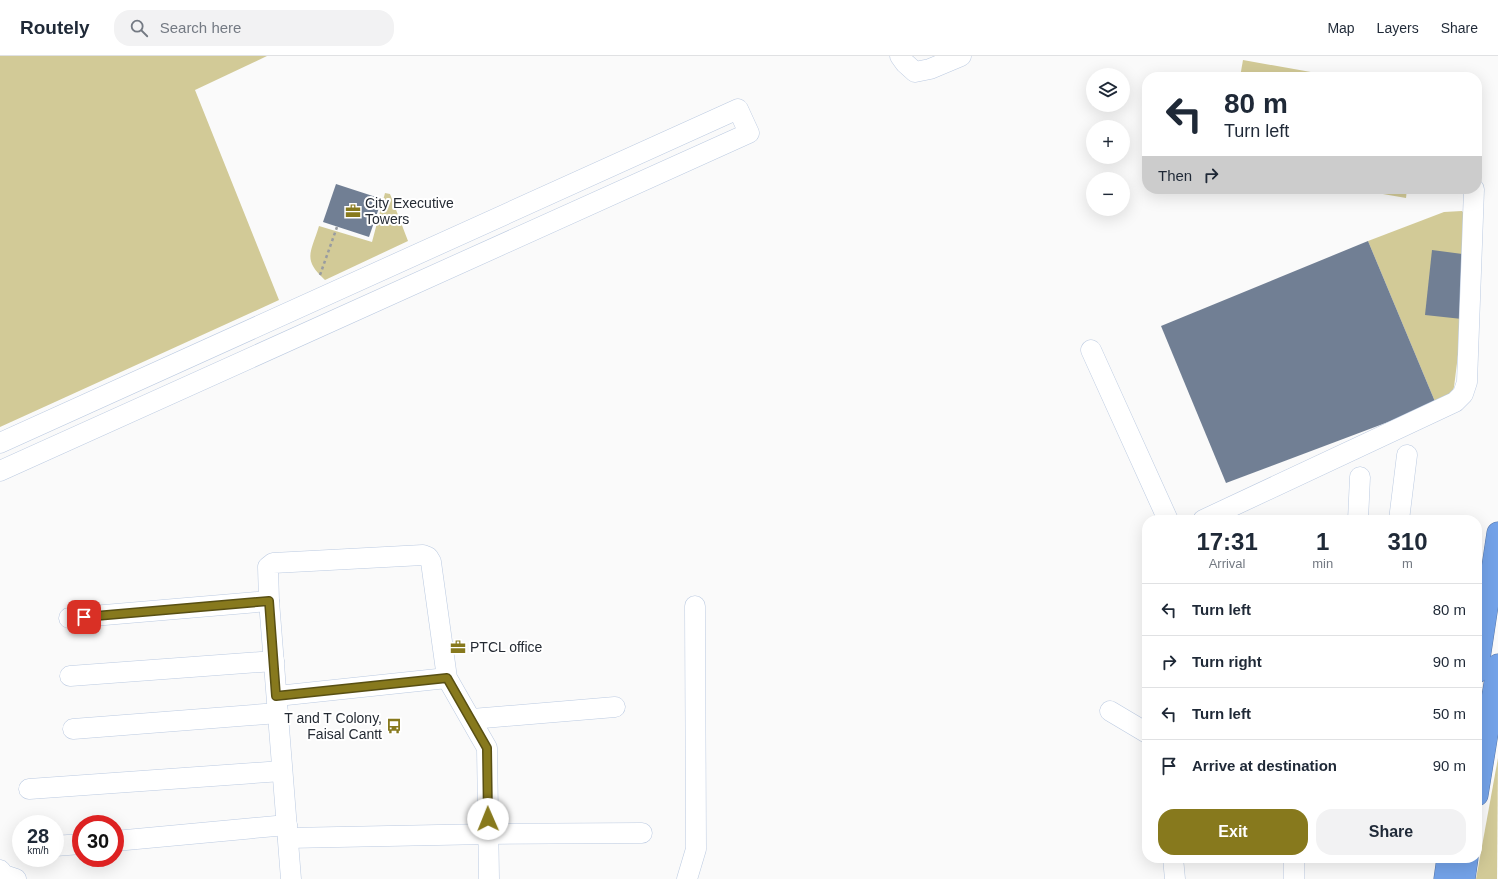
<!DOCTYPE html>
<meta charset="utf-8">
<style>
body{margin:0;font-family:Arial,sans-serif;background:#f2f2f3;color:#1f2937;height:100vh;display:flex;flex-direction:column;font-size:15px;white-space:nowrap}
*{box-sizing:border-box;margin:0}
p{font-size:13px;color:#747a83}
.icon{flex:none;width:22px;height:22px;fill:none;stroke:currentColor;stroke-width:2;stroke-linecap:round;stroke-linejoin:round}
.map{position:relative;flex:1;overflow:hidden}
.drawer{position:absolute;left:1142px;top:459px;width:340px;height:348px;display:flex;flex-direction:column;background:#fff;border-radius:16px;box-shadow:0 4px 16px #0002}
.drawer>*{flex:none}
.banner{position:absolute;left:1142px;top:16px;width:340px;height:122px;border-radius:16px;box-shadow:0 4px 16px #0002;background:#fff;color:#1f2937;overflow:hidden}
.tools{position:absolute;left:1086px;top:12px;display:grid;gap:8px}
.tools a{display:grid;place-items:center;width:44px;height:44px;border-radius:50%;background:#fff;box-shadow:0 4px 16px #0002;font-size:20px}
.speed{position:absolute;left:12px;top:759px;display:flex;gap:8px;font-size:20px;font-weight:700;text-align:center}
.speed>*{display:grid;place-content:center;width:52px;height:52px;border-radius:50%;background:#fff;box-shadow:0 4px 16px #0002;line-height:1}
.speed small{font-size:10px;font-weight:400}
.speed .limit{border:6px solid #d22;background:#fff;color:#111}
.pin{position:absolute;display:grid;place-items:center;width:34px;height:34px;color:#fff;margin:-17px;border-radius:8px;box-shadow:0 2px 6px #0006}
.me{position:absolute;width:44px;margin:-22px;rotate:359deg;stroke-linejoin:round;filter:drop-shadow(0 0 3px #0008)}
.turn{display:flex;align-items:center;gap:14px;height:84px;padding:0 16px;font-size:18px}
.turn .icon{width:52px;height:52px;stroke-width:2.5}
.turn b{display:block;font-size:28px;line-height:34px}
.then{display:flex;align-items:center;height:38px;padding:0 16px;background:#0003;gap:8px;font-size:15px}
.eta{display:flex;justify-content:space-evenly;align-items:center;height:68px;text-align:center}
.eta b{font-size:24px;font-weight:800;line-height:28px}
.cta{display:flex;gap:8px;margin-top:auto;padding:8px 16px}
.cta a{flex:1;height:46px;border-radius:16px;background:#87791d;color:#fff;font-size:16px;font-weight:800;line-height:46px;text-align:center}
.cta a+a{background:#f2f2f3;color:#1f2937}
ul{padding:0;list-style:none}
li{display:flex;align-items:center;gap:12px;height:52px;padding:0 16px;border-top:1px solid #e0e1e3}
li div{flex:1}
li b{display:block;font-size:15px}
li em{font-style:normal}
header{display:flex;align-items:center;gap:24px;box-sizing:border-box;height:56px;padding:0 20px;background:#fff;border-bottom:1px solid #e0e1e3}
header strong{font-size:19px}
nav{display:flex;gap:22px;margin-inline-start:auto;font-size:14px}
.search{width:280px;height:36px;background:#f2f2f3;display:flex;align-items:center;gap:10px;box-sizing:border-box;padding:0 14px;border-radius:16px;color:#747a83;font-size:15px}
.map>svg:first-child{display:block}
.green{fill:#d2ca97}
.building{fill:#717f94}
.lines{fill:none;stroke-linecap:round;stroke-linejoin:round}
.minor-casing{stroke:#bbcae1;stroke-width:21}
.highway-casing{stroke:#5878a9;stroke-width:23}
.path{stroke:#999ca0;stroke-width:2.5;stroke-dasharray:3 3;stroke-linecap:butt}
.minor{stroke:#fff;stroke-width:20}
.highway{stroke:#73a2e8;stroke-width:22}
.route-casing{stroke:#584f13;stroke-width:10}
.route{stroke:#87791d;stroke-width:7}
.labels{text-anchor:middle;dominant-baseline:central;stroke-width:4;stroke-linejoin:round;paint-order:stroke}
.poi-label{font-size:14px;fill:#252b34;stroke:#fff;text-anchor:start}
</style>
<header>
<strong>Routely</strong>
<div class="search"><svg class="icon" aria-label="search" viewBox="0 0 24 24"><circle cx="10" cy="10" r="6"/><path d="M15 15l6 6"/></svg>Search here</div>
<nav><a>Map</a><a>Layers</a><a>Share</a></nav>
</header>
<div class="map">
<svg width="1498" height="823" viewBox="0 0 1498 823">
<rect width="100%" height="100%" fill="#fafafa"/>
<!-- green -->
<g class="green">
<path d="M 0,0 L 267,0 L 195,34 L 279,244 L 0,371 Z"/>
<path d="M 1243,4 L 1339,21 L 1240,21 Z"/>
<path d="M 1354,133 L 1407,133 L 1406,142 Z"/>
<path d="M 385,137 L 390,138 L 408,185 L 325,224 C 302,203 311,197 319,170 L 372,186 Z"/>
<path d="M 1462,155 L 1474,170 L 1454,331 L 1451,339 L 1436,348 L 1368,185 L 1444,156 Z"/>
<path d="M 1498,702 L 1497,823 L 1476,823 Z"/>
</g>
<!-- building -->
<g class="building">
<path d="M 336,128 L 382,143 L 369,181 L 323,166 Z"/>
<path d="M 1368,185 L 1436,348 L 1226,427 L 1161,270 Z"/>
<path d="M 1432,194 L 1470,199 L 1462,263 L 1425,259 Z"/>
</g>
<g class="lines">
<!-- minor casing -->
<g class="minor-casing">
<g id="minor">
<path d="M 900,0 L 905,7 L 915,16 L 930,13 L 961,0"/>
<path d="M 1091,294 L 1168,464"/>
<path d="M 0,387 L 738,53 L 749,77 L 0,415"/>
<path d="M 1203,464 L 1455,346 L 1463,338 L 1467,326 L 1474,133"/>
<path d="M 1358,464 L 1360,421"/>
<path d="M 1399,464 L 1407,399"/>
<path d="M 69,562 L 269,545"/>
<path d="M 70,620 L 274,605"/>
<path d="M 277,640 L 447,622"/>
<path d="M 1110,655 L 1147,677"/>
<path d="M 472,663 L 615,651"/>
<path d="M 73,673 L 278,657"/>
<path d="M 29,733 L 282,715"/>
<path d="M 288,782 L 488,778 L 642,777"/>
<path d="M 115,785 L 287,769"/>
<path d="M 55,790 L 81,788"/>
<path d="M 1173,802 L 1175,823"/>
<path d="M 1294,802 L 1294,823"/>
<path d="M 0,814 L 4,819 L 16,823"/>
<path d="M 291,823 L 269,545 L 268,511 L 273,507 L 423,499 L 428,501 L 431,506 L 447,622 L 487,692 L 489,823"/>
<path d="M 687,823 L 696,793 L 695,550"/>
</g>
</g>
<!-- highway casing -->
<g class="highway-casing">
<g id="highway">
<path d="M 1477,616 L 1498,477"/>
<path d="M 1477,739 L 1498,609"/>
<path d="M 1445,823 L 1448,802"/>
<path d="M 1464,823 L 1467,802"/>
</g>
</g>
<!-- path -->
<path class="path" d="M 320,219 L 337,171"/>
<!-- minor -->
<use href="#minor" class="minor"/>
<!-- highway -->
<use href="#highway" class="highway"/>
</g>
<g class="lines">
<!-- route casing -->
<g class="route-casing">
<path id="route" d="M 84,561 L 269,545 L 276,640 L 447,622 L 487,692 L 488,763"/>
</g>
<!-- route -->
<use href="#route" class="route"/>
</g>
<!-- icons -->
<defs>
<g id="office-bare" transform="scale(1.2)"><path d="M-6-3h4V-5.5h4V-3h4V5H-6ZM-1-4.5V-3h2v-1.5ZM-6 0V1H6V0Z" fill="#87791d" stroke="#fff" stroke-width="2.5" paint-order="stroke"/></g>
<g id="bus-bare" transform="scale(1.2)"><path d="M-5-6H5V4H4V6H2V4H-2V6H-4V4H-5ZM-3.5-4V0h7V-4ZM-3.5 1.2v1.5H-2V1.2ZM2 1.2v1.5H3.5V1.2Z" fill="#87791d" stroke="#fff" stroke-width="2.5" paint-order="stroke"/></g>
</defs>
<g fill-rule="evenodd">
<use href="#office-bare" x="353" y="155"/>
<use href="#office-bare" x="458" y="591"/>
<use href="#bus-bare" x="394" y="670"/>
</g>
<g class="labels">
<!-- poi labels -->
<g class="poi-label">
<text x="365" y="147">City Executive<tspan x="365" dy="16">Towers</tspan></text>
<text x="470" y="591">PTCL office</text>
<text x="382" y="662" text-anchor="end">T and T Colony,<tspan x="382" dy="16">Faisal Cantt</tspan></text>
</g>
</g>
</svg>
<div class="tools">
<a><svg class="icon" aria-label="layers" viewBox="0 0 24 24"><path d="M12 4l9 5-9 5-9-5zM3 14l9 5 9-5"/></svg></a>
<a>+</a>
<a>−</a>
</div>
<div class="speed"><div>28<small>km/h</small></div><div class="limit">30</div></div>
<div class="pin" style="left:84px;top:561px;background:#d93025"><svg class="icon" aria-label="arrive" viewBox="0 0 24 24"><path d="M6 21V4h12l-3 4 3 4H6"/></svg></div>
<svg class="me" style="left:488px;top:763px" viewBox="-20 -20 40 40"><circle r="19" fill="#fff"/><path d="M0-13L10 11 0 6-10 11z" fill="#87791d"/></svg>
<div class="banner">
<div class="turn"><svg class="icon" aria-label="left" viewBox="0 0 24 24"><path d="M17 20v-9H6M10 6l-5 5 5 5"/></svg><div><b>80 m</b>Turn left</div></div>
<div class="then">Then<svg class="icon" aria-label="right" viewBox="0 0 24 24"><path d="M7 20v-9h11M14 6l5 5-5 5"/></svg></div>
</div>
<section class="drawer">
<div class="eta">
<div><b>17:31</b><p>Arrival</p></div>
<div><b>1</b><p>min</p></div>
<div><b>310</b><p>m</p></div>
</div>
<ul>
<li><svg class="icon" aria-label="left" viewBox="0 0 24 24"><path d="M17 20v-9H6M10 6l-5 5 5 5"/></svg><div><b>Turn left</b></div><em>80 m</em></li>
<li><svg class="icon" aria-label="right" viewBox="0 0 24 24"><path d="M7 20v-9h11M14 6l5 5-5 5"/></svg><div><b>Turn right</b></div><em>90 m</em></li>
<li><svg class="icon" aria-label="left" viewBox="0 0 24 24"><path d="M17 20v-9H6M10 6l-5 5 5 5"/></svg><div><b>Turn left</b></div><em>50 m</em></li>
<li><svg class="icon" aria-label="arrive" viewBox="0 0 24 24"><path d="M6 21V4h12l-3 4 3 4H6"/></svg><div><b>Arrive at destination</b></div><em>90 m</em></li>
</ul>
<div class="cta"><a>Exit</a><a>Share</a></div>
</section>
</div>
